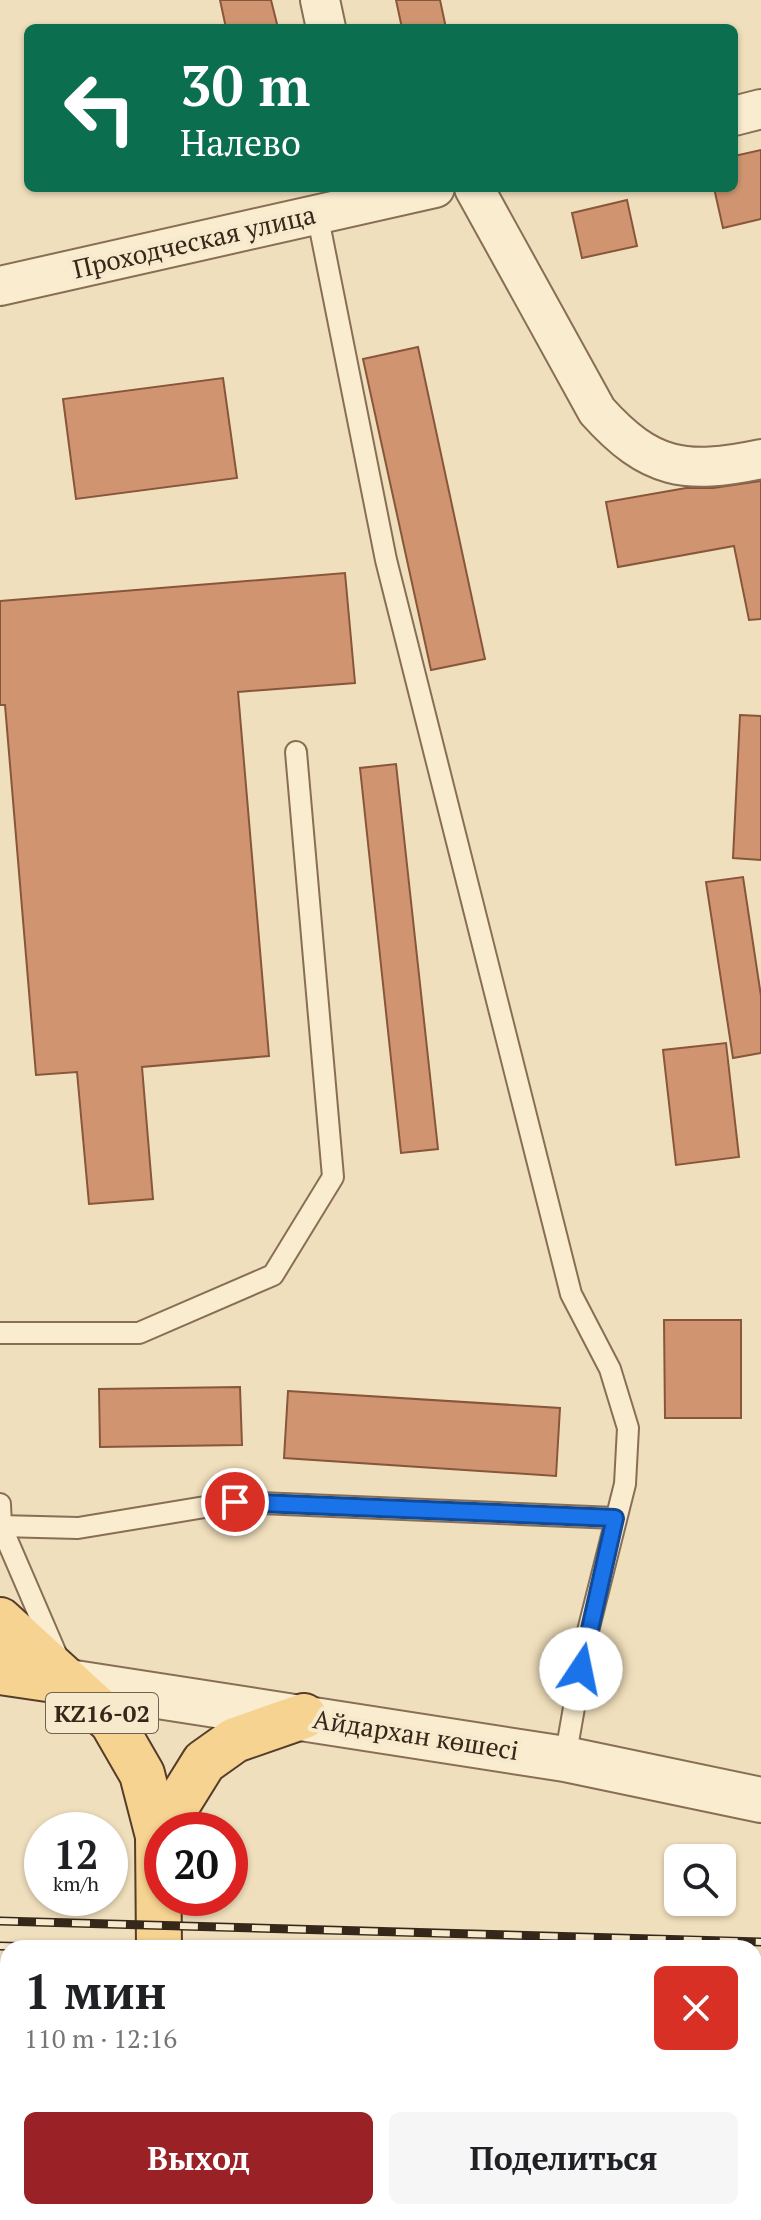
<!DOCTYPE html>
<html lang="ru">
<meta charset="utf-8">
<style>
body{margin:0;font-family:"PT Serif",serif;background:#f6f6f6;color:#202124;height:100vh;display:flex;flex-direction:column;font-size:30px;white-space:nowrap}
*{box-sizing:border-box;margin:0}
p{font-size:26px;color:#757577}
.icon{flex:none;width:44px;height:44px;fill:none;stroke:currentColor;stroke-width:2;stroke-linecap:round;stroke-linejoin:round}
.map{position:relative;flex:1;overflow:hidden}
.sheet{position:absolute;left:0px;top:1940px;width:762px;height:280px;display:flex;flex-direction:column;background:#fff;border-radius:24px 24px 0 0;box-shadow:0 2px 6px #0004}
.sheet>*{flex:none}
.banner{position:absolute;left:24px;top:24px;width:714px;height:168px;border-radius:12px;box-shadow:0 2px 6px #0004;background:#0b6e4f;color:#fff;overflow:hidden}
.tools{position:absolute;left:664px;top:1844px;display:grid;gap:16px}
.tools a{display:grid;place-items:center;width:72px;height:72px;border-radius:12px;background:#fff;box-shadow:0 2px 6px #0004;font-size:40px}
.speed{position:absolute;left:24px;top:1812px;display:flex;gap:16px;font-size:40px;font-weight:700;text-align:center}
.speed>*{display:grid;place-content:center;width:104px;height:104px;border-radius:50%;background:#fff;box-shadow:0 2px 6px #0004;line-height:1}
.speed small{font-size:20px;font-weight:400}
.speed .limit{border:12px solid #d22;background:#fff;color:#111}
.pin{position:absolute;display:grid;place-items:center;width:68px;height:68px;color:#fff;margin:-34px;border:4px solid #fff;border-radius:50%;box-shadow:0 2px 8px #0007}
.me{position:absolute;width:88px;margin:-44px;rotate:11deg;stroke-linejoin:round;filter:drop-shadow(0 0 6px #0008)}
.turn{display:flex;align-items:center;gap:28px;height:168px;padding:0 24px;font-size:36px}
.turn .icon{width:104px;height:104px;stroke-width:2.5}
.turn b{display:block;font-size:56px;line-height:68px}
.round{display:grid;place-items:center;flex:none;width:84px;height:84px;border-radius:12px;background:#f6f6f6}
.head{display:flex;align-items:center;justify-content:space-between;height:136px;padding:0 24px}
h1{font-size:48px;font-weight:700;line-height:60px}
.action{display:flex;gap:16px;margin-top:auto;padding:16px 24px}
.action a{flex:1;height:92px;border-radius:12px;background:#9a2227;color:#fff;font-size:32px;font-weight:700;line-height:92px;text-align:center}
.action a+a{background:#f6f6f6;color:#202124}
.map>svg:first-child{display:block}
.building{fill:#d09570;stroke:#88563a;stroke-width:2}
.lines{fill:none;stroke-linecap:round;stroke-linejoin:round}
.service-casing{stroke:#886e55;stroke-width:24}
.minor-casing{stroke:#886e55;stroke-width:42}
.tertiary-casing{stroke:#886e55;stroke-width:48}
.primary-casing{stroke:#553d2a;stroke-width:48}
.service{stroke:#faeccf;stroke-width:20}
.minor{stroke:#faeccf;stroke-width:38}
.tertiary{stroke:#faeccf;stroke-width:44}
.primary{stroke:#f6d391;stroke-width:44}
.rail-casing{stroke:#36271b;stroke-width:9}
.rail{stroke:#f7e9cc;stroke-width:6;stroke-dasharray:18;stroke-linecap:butt}
.route-casing{stroke:#114b97;stroke-width:20}
.route{stroke:#1a73e8;stroke-width:14}
.labels{text-anchor:middle;dominant-baseline:central;stroke-width:8;stroke-linejoin:round;paint-order:stroke}
.shield{fill:#f7e9cc;stroke:#706150;stroke-width:2}
.shield-label{font-size:24px;font-weight:bold;fill:#36271b}
.street-label{font-size:26px;fill:#36271b;stroke:#f7e9cc}
</style>
<div class="map">
<svg width="761" height="2220" viewBox="0 0 761 2220">
<rect width="100%" height="100%" fill="#f0dfbc"/>
<!-- building -->
<g class="building">
<path d="M 220,0 L 271,0 L 278,28 L 226,28 Z"/>
<path d="M 396,0 L 440,0 L 446,28 L 402,28 Z"/>
<path d="M 761,150 L 761,219 L 723,228 L 714,188 L 734,188 L 734,156 Z"/>
<path d="M 627,200 L 637,246 L 582,258 L 572,213 Z"/>
<path d="M 418,347 L 485,659 L 431,670 L 363,359 Z"/>
<path d="M 223,378 L 237,478 L 76,499 L 63,399 Z"/>
<path d="M 761,481 L 761,619 L 749,620 L 734,546 L 618,567 L 606,502 L 686,488 L 713,488 Z"/>
<path d="M 345,573 L 355,683 L 238,692 L 269,1056 L 142,1067 L 153,1199 L 89,1204 L 77,1072 L 36,1075 L 5,705 L 0,705 L 0,601 Z"/>
<path d="M 740,715 L 761,716 L 761,860 L 733,858 Z"/>
<path d="M 396,764 L 438,1149 L 401,1153 L 360,768 Z"/>
<path d="M 743,877 L 761,996 L 761,1053 L 733,1058 L 706,882 Z"/>
<path d="M 726,1043 L 739,1157 L 676,1165 L 663,1050 Z"/>
<path d="M 664,1320 L 741,1320 L 741,1418 L 665,1418 Z"/>
<path d="M 240,1387 L 242,1445 L 100,1447 L 99,1389 Z"/>
<path d="M 288,1391 L 560,1408 L 556,1476 L 284,1458 Z"/>
</g>
<g class="lines">
<!-- service casing -->
<g class="service-casing">
<g id="service">
<path d="M 317,213 L 386,560 L 571,1294 L 610,1369 L 628,1428 L 625,1484 L 586,1639 L 565,1759"/>
<path d="M 0,1333 L 139,1333 L 273,1275 L 333,1177 L 296,752"/>
<path d="M 0,1504 L 1,1526 L 57,1656"/>
<path d="M 0,1526 L 78,1528 L 235,1502 L 615,1518"/>
<path d="M 0,2186 L 8,2186"/>
</g>
</g>
<!-- minor casing -->
<g class="minor-casing">
<g id="minor">
<path d="M 320,0 L 326,28"/>
<path d="M 734,116 L 761,109"/>
<path d="M 474,188 L 597,411 C 650,470 685,475 761,459"/>
<path d="M 0,286 L 435,188"/>
</g>
</g>
<!-- tertiary casing -->
<g class="tertiary-casing">
<path id="tertiary" d="M 68,1682 L 565,1759 L 761,1800"/>
</g>
<!-- primary casing -->
<g class="primary-casing">
<g id="primary">
<path d="M 0,1620 L 112,1722 L 142,1774 L 158,1836 L 159,1948"/>
<path d="M 0,1672 L 68,1682"/>
<path d="M 158,1836 L 204,1762 L 235,1740 L 304,1716"/>
<path d="M 201,2212 L 207,2220"/>
</g>
</g>
<!-- service -->
<use href="#service" class="service"/>
<!-- minor -->
<use href="#minor" class="minor"/>
<!-- tertiary -->
<use href="#tertiary" class="tertiary"/>
<!-- primary -->
<use href="#primary" class="primary"/>
<!-- rail casing -->
<g class="rail-casing">
<g id="rail">
<path d="M 0,1921 L 761,1942"/>
<path d="M 0,1946 L 78,1948"/>
<path d="M 754,1984 L 761,1985"/>
</g>
</g>
<!-- rail -->
<use href="#rail" class="rail"/>
</g>
<g class="lines">
<!-- route casing -->
<g class="route-casing">
<path id="route" d="M 235,1502 L 615,1518 L 581,1669"/>
</g>
<!-- route -->
<use href="#route" class="route"/>
</g>
<g class="labels">
<!-- shield labels -->
<rect class="shield" x="46" y="1693" width="112" height="40" rx="6"/>
<g class="shield-label">
<text x="102" y="1713">KZ16-02</text>
</g>
<!-- street labels -->
<g class="street-label">
<text transform="translate(194 241) rotate(-13)">Проходческая улица</text>
<text transform="translate(416 1734) rotate(9)">Айдархан көшесі</text>
</g>
</g>
</svg>
<div class="tools">
<a><svg class="icon" aria-label="search" viewBox="0 0 24 24"><circle cx="10" cy="10" r="6"/><path d="M15 15l6 6"/></svg></a>
</div>
<div class="speed"><div>12<small>km/h</small></div><div class="limit">20</div></div>
<div class="pin" style="left:235px;top:1502px;background:#d93025"><svg class="icon" aria-label="arrive" viewBox="0 0 24 24"><path d="M6 21V4h12l-3 4 3 4H6"/></svg></div>
<svg class="me" style="left:581px;top:1669px" viewBox="-20 -20 40 40"><circle r="19" fill="#fff"/><path d="M0-13L10 11 0 6-10 11z" fill="#1a73e8"/></svg>
<div class="banner">
<div class="turn"><svg class="icon" aria-label="left" viewBox="0 0 24 24"><path d="M17 20v-9H6M10 6l-5 5 5 5"/></svg><div><b>30 m</b>Налево</div></div>
</div>
<section class="sheet">
<div class="head"><div><h1>1 мин</h1><p>110 m · 12:16</p></div><a class="round" style="background:#d93025;color:#fff"><svg class="icon" aria-label="close" viewBox="0 0 24 24"><path d="M6 6l12 12M18 6L6 18"/></svg></a></div>
<div class="action"><a>Выход</a><a>Поделиться</a></div>
</section>
</div>
